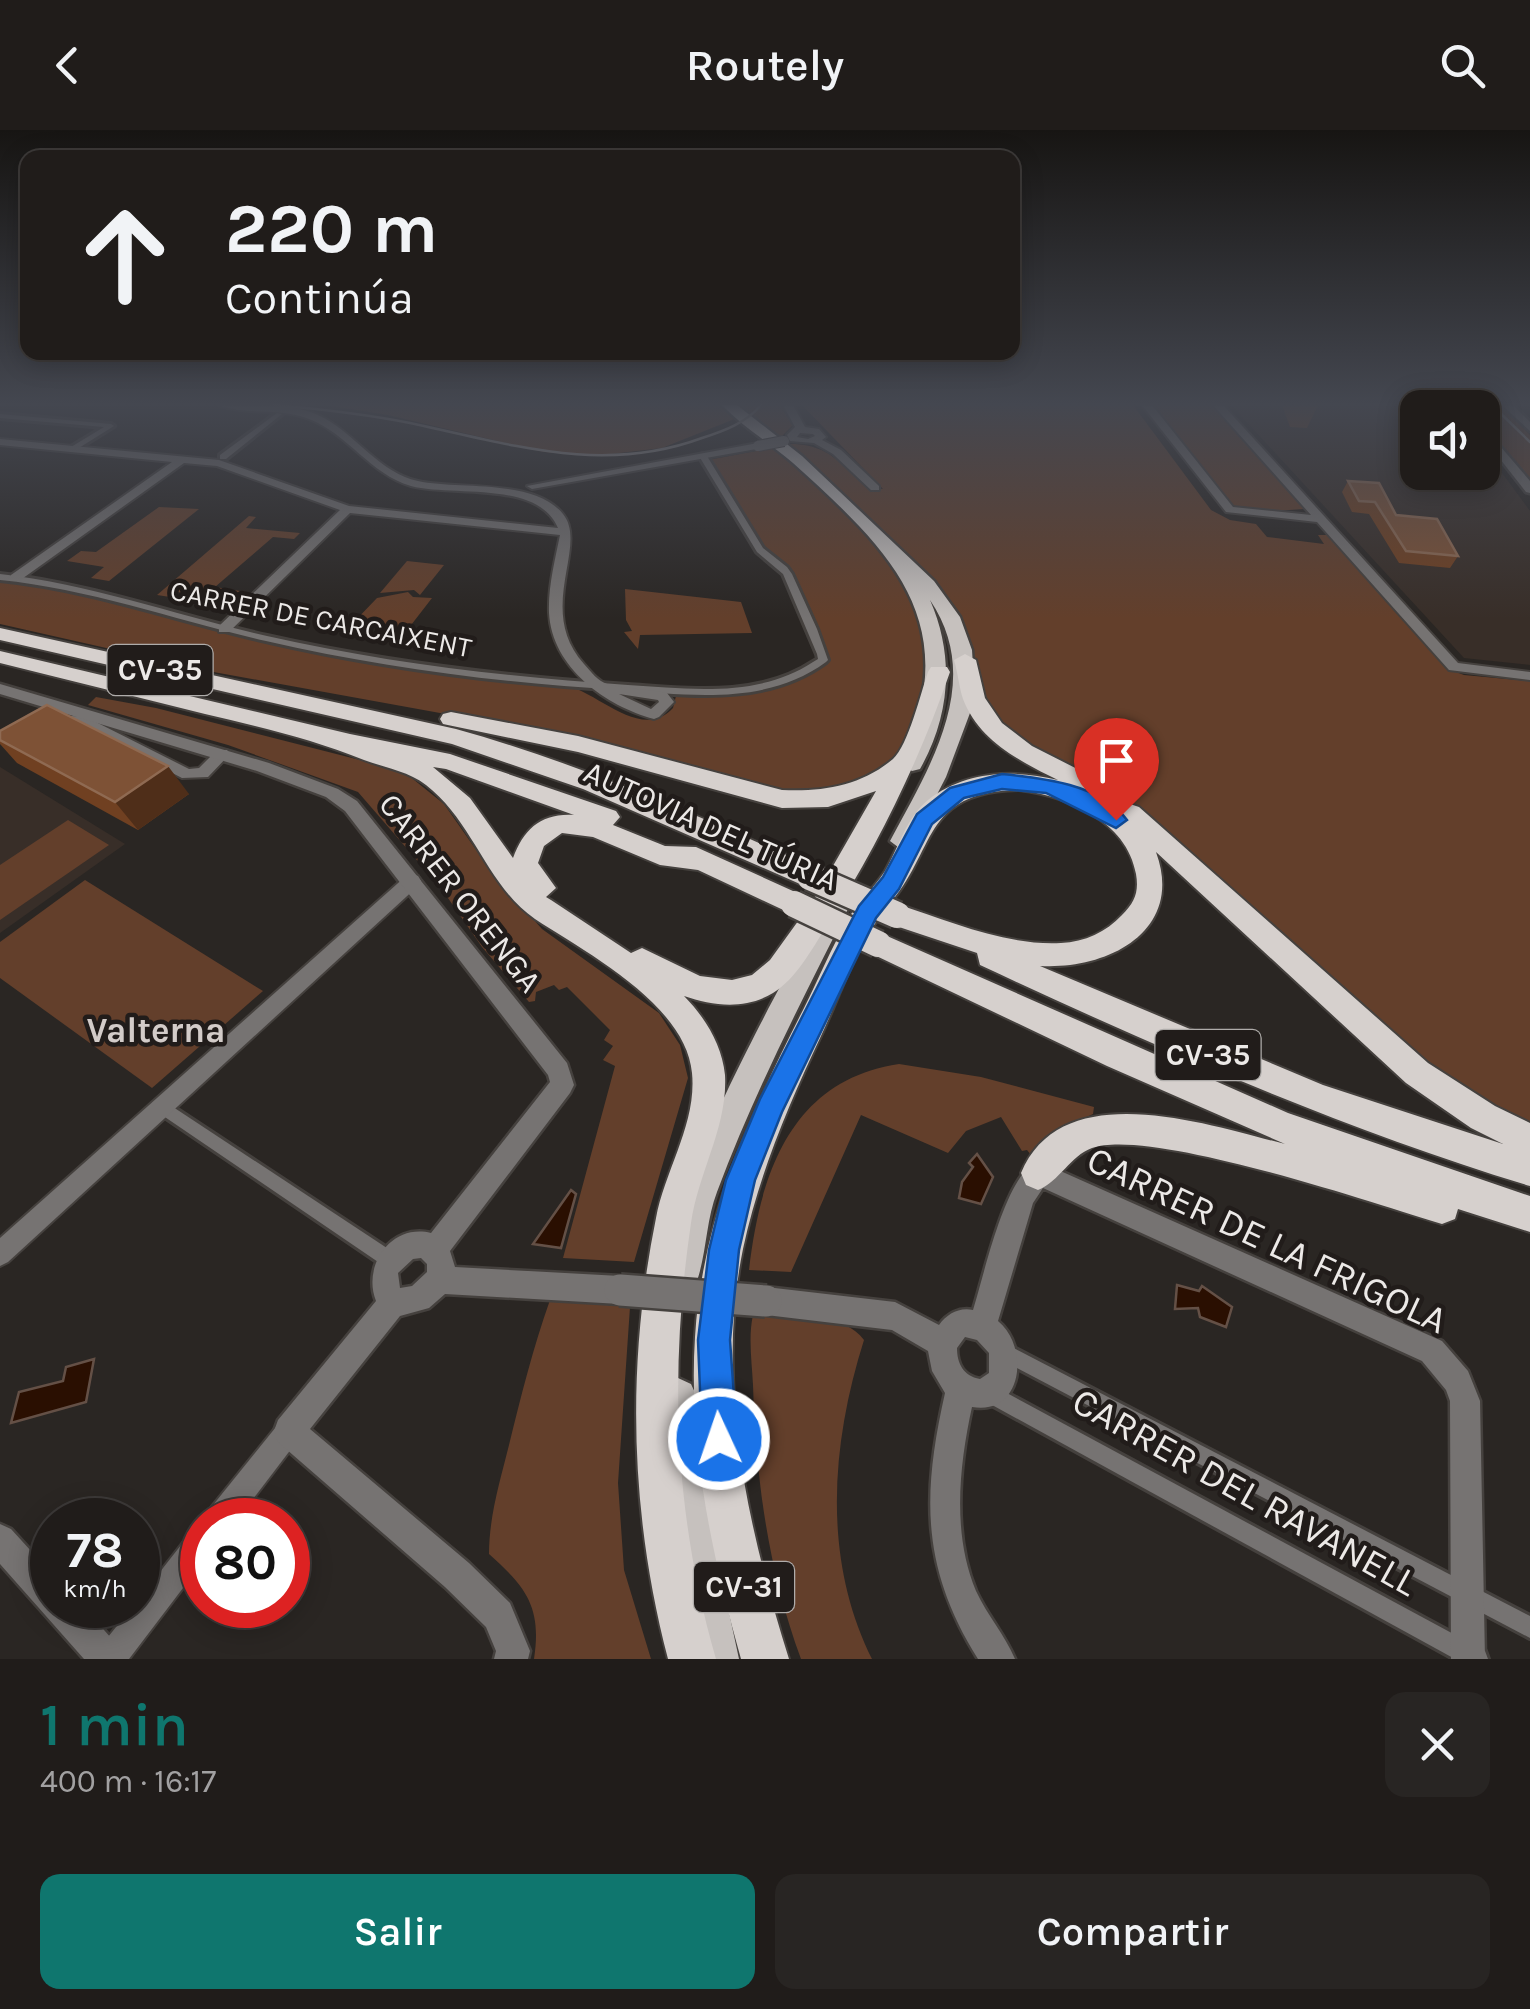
<!DOCTYPE html>
<html lang="es">
<meta charset="utf-8">
<style>
body{margin:0;font-family:Karla,sans-serif;background:#282523;color:#f1f3f6;height:100vh;display:flex;flex-direction:column;font-size:38px;white-space:nowrap}
*{box-sizing:border-box;margin:0}
p{font-size:32px;color:#a2a1a2}
.icon{flex:none;width:55px;height:55px;fill:none;stroke:currentColor;stroke-width:2;stroke-linecap:round;stroke-linejoin:round}
.map{position:relative;height:1529px;overflow:hidden}
.drawer{display:flex;flex-direction:column;background:#201c1a;flex:1}
.drawer>*{flex:none}
.guide{position:absolute;left:20px;top:20px;width:1000px;height:210px;border-radius:20px;box-shadow:0 5px 25px #0003,0 0 0 2px #3d3a39;background:#201c1a;color:#f1f3f6;overflow:hidden}
.buttons{position:absolute;left:1400px;top:260px;display:grid;gap:20px}
.buttons a{display:grid;place-items:center;width:100px;height:100px;border-radius:20px;background:#201c1a;box-shadow:0 5px 25px #0003,0 0 0 2px #3d3a39;font-size:50px}
.speed{position:absolute;left:30px;top:1368px;display:flex;gap:20px;font-size:50px;font-weight:700;text-align:center}
.speed>*{display:grid;place-content:center;width:130px;height:130px;border-radius:50%;background:#201c1a;box-shadow:0 5px 25px #0003,0 0 0 2px #3d3a39;line-height:1}
.speed small{font-size:25px;font-weight:400}
.speed .limit{border:15px solid #d22;background:#fff;color:#111}
.pin{position:absolute;display:grid;place-items:center;width:85px;height:85px;color:#fff;margin:-102px -42px;border-radius:50% 50% 50% 0;rotate:-45deg;box-shadow:0 0 10px #0007}
.pin .icon{rotate:45deg}
.me{position:absolute;width:110px;margin:-55px;rotate:357deg;stroke-linejoin:round;filter:drop-shadow(0 0 8px #0008)}
.turn{display:flex;align-items:center;gap:35px;height:210px;padding:0 40px;font-size:45px}
.turn .icon{width:130px;height:130px;stroke-width:2.5}
.turn b{display:block;font-size:70px;line-height:85px}
.round{display:grid;place-items:center;flex:none;width:105px;height:105px;border-radius:20px;background:#282523}
.summary{display:flex;align-items:center;justify-content:space-between;height:170px;padding:0 40px}
h1{font-size:60px;font-weight:600;line-height:75px;color:#0f766e}
.button{display:flex;gap:20px;margin-top:auto;padding:20px 40px}
.button a{flex:1;height:115px;border-radius:20px;background:#0f766e;color:#fff;font-size:40px;font-weight:600;line-height:115px;text-align:center}
.button a+a{background:#282523;color:#f1f3f6}
header{display:flex;justify-content:space-between;align-items:center;height:130px;padding:0 40px;background:#201c1a;font-size:45px;font-weight:600}
.map>svg:first-child{display:block}
.built{fill:#382e28}
.green{fill:#633f2b}
.water{fill:#2a0f01;stroke:#645046;stroke-width:2.5}
.lines{fill:none;stroke-linecap:round;stroke-linejoin:round}
.pedestrian-casing{stroke:#45413e;stroke-width:6}
.minor-casing{stroke:#45413e;stroke-width:4}
.tertiary-casing{stroke:#45413e;stroke-width:5}
.primary-casing{stroke:#45413e;stroke-width:5}
.trunk-casing{stroke:#45413e;stroke-width:4}
.pedestrian{fill:#767372;fill-rule:evenodd}
.minor{fill:#767372;fill-rule:evenodd}
.tertiary{fill:#767372;fill-rule:evenodd}
.primary{fill:#c6c1be;fill-rule:evenodd}
.trunk{fill:#d6d0cd;fill-rule:evenodd}
.tram{stroke:#928e8c;stroke-width:2.5}
.minor-bridge-casing{stroke:#45413e;stroke-width:12;stroke-linecap:butt}
.tertiary-bridge-casing{stroke:#45413e;stroke-width:36;stroke-linecap:butt}
.trunk-bridge-casing{stroke:#45413e;stroke-width:31;stroke-linecap:butt}
.minor-bridge{stroke:#767372;stroke-width:10}
.tertiary-bridge{stroke:#767372;stroke-width:31}
.trunk-bridge{stroke:#d6d0cd;stroke-width:26}
.wall{fill:#704021}
.shaded-wall{fill:#4f2e19}
.building{fill:#7e5236;stroke:#8f6a52;stroke-width:2.5}
.route{fill:#1a73e8;stroke:#114b97;stroke-width:2.5}
.labels{text-anchor:middle;dominant-baseline:central;stroke-width:9;stroke-linejoin:round;paint-order:stroke}
.far-street-label{font-size:28px;fill:#ece9e7;stroke:#211c1a}
.shield{fill:#211c1a;stroke:#afacaa;stroke-width:2.5}
.shield-label{font-size:30px;font-weight:bold;fill:#ece9e7}
.street-label{font-size:32px;fill:#ece9e7;stroke:#211c1a}
.neighbourhood-label{font-size:35px;font-weight:bold;fill:#d3ccc9;stroke:#211c1a}
.near-street-label{font-size:38px;fill:#ece9e7;stroke:#211c1a}
</style>
<header><svg class="icon" aria-label="back" viewBox="0 0 24 24"><path d="M15 5l-7 7 7 7"/></svg>Routely<svg class="icon" aria-label="search" viewBox="0 0 24 24"><circle cx="10" cy="10" r="6"/><path d="M15 15l6 6"/></svg></header>
<div class="map">
<svg width="1530" height="1529" viewBox="0 0 1530 1529">
<rect width="100%" height="100%" fill="#2a2623"/>
<!-- built -->
<g class="built">
<path d="M 1231,275 L 1451,275 L 1418,278 L 1418,342 L 1482,342 L 1483,317 L 1530,381 L 1530,535 L 1464,528 Z"/>
<path d="M 0,637 L 125,714 L 0,803 Z"/>
</g>
<!-- green -->
<g class="green">
<path d="M 325,275 L 719,275 L 737,288 L 662,318 L 594,326 L 544,322 L 388,285 Z"/>
<path d="M 739,275 L 780,275 L 793,295 L 780,308 Z"/>
<path d="M 802,275 L 1133,275 L 1211,380 L 1230,390 L 1256,394 L 1267,407 L 1324,414 L 1318,405 L 1329,405 L 1448,539 L 1464,545 L 1530,551 L 1530,1002 L 1416,931 L 1121,667 L 1034,622 L 1005,598 L 988,578 L 966,501 L 952,475 L 790,314 C 845,314 846,356 883,359 Z"/>
<path d="M 1150,275 L 1214,275 L 1304,379 L 1246,383 L 1231,378 Z"/>
<path d="M 1468,275 L 1501,275 L 1530,305 L 1530,353 L 1483,294 L 1482,278 Z"/>
<path d="M 777,317 L 890,428 L 917,470 L 932,535 L 905,615 L 893,632 L 847,659 L 779,663 L 451,585 L 208,541 L 0,494 L 0,447 C 74,456 144,478 216,495 C 331,523 446,539 563,555 C 596,559 640,613 673,578 L 677,562 C 721,559 799,569 824,525 L 824,515 L 803,479 L 795,453 L 762,423 L 708,330 Z"/>
<path d="M 159,377 L 199,379 L 109,451 L 91,448 L 104,437 L 67,431 L 81,421 L 96,422 Z"/>
<path d="M 249,386 L 256,387 L 246,398 L 300,403 L 294,409 L 273,407 L 215,457 L 246,462 L 238,468 L 176,462 L 170,467 L 157,465 Z"/>
<path d="M 407,431 L 444,435 L 420,465 L 414,460 L 380,463 Z"/>
<path d="M 625,459 L 741,472 L 752,503 L 640,505 L 638,519 L 624,502 L 632,501 L 626,490 Z"/>
<path d="M 408,462 L 413,467 L 432,468 L 408,499 L 379,493 L 353,493 L 377,468 Z"/>
<path d="M 96,567 L 156,578 L 403,641 L 444,674 L 493,744 L 542,799 L 659,883 L 680,915 L 688,948 L 634,1132 L 563,1128 L 615,936 L 603,930 L 613,916 L 604,910 L 610,900 L 567,857 L 559,860 L 554,855 L 536,862 L 535,871 L 529,872 L 482,817 L 441,758 L 358,662 L 228,615 L 88,575 Z"/>
<path d="M 68,690 L 109,715 L 0,790 L 0,735 Z"/>
<path d="M 85,750 L 263,861 L 152,958 L 0,848 L 0,812 Z"/>
<path d="M 899,934 L 981,947 L 1094,977 L 1093,984 L 1049,1005 L 1031,1025 L 1027,1020 L 1022,1021 L 1001,987 L 966,1001 L 948,1023 L 861,985 L 791,1142 L 749,1140 C 760,1044 791,950 899,934 Z"/>
<path d="M 550,1170 L 630,1177 L 618,1353 L 624,1440 L 651,1529 L 534,1529 C 542,1477 526,1457 489,1424 C 489,1387 500,1351 509,1315 C 521,1266 533,1218 550,1170 Z"/>
<path d="M 753,1185 C 785,1190 843,1180 864,1210 C 831,1314 822,1429 872,1529 L 801,1529 C 768,1439 756,1350 753,1255 C 752,1233 748,1207 753,1185 Z"/>
</g>
<!-- water -->
<g class="water">
<path d="M 977,1024 L 993,1047 L 981,1074 L 959,1068 L 962,1052 L 973,1037 L 969,1033 Z"/>
<path d="M 571,1060 L 576,1064 L 561,1118 L 533,1114 Z"/>
<path d="M 1177,1155 L 1199,1161 L 1202,1156 L 1232,1177 L 1226,1197 L 1200,1187 L 1198,1178 L 1175,1179 Z"/>
<path d="M 94,1229 L 86,1272 L 11,1293 L 19,1262 L 63,1251 L 66,1237 Z"/>
</g>
<g class="lines">
<!-- pedestrian casing -->
<g class="pedestrian-casing">
<g id="pedestrian">
<path d="M 277,283 L 282,284 L 226,329 L 220,329 L 220,325 Z"/>
<path d="M 0,284 L 111,294 L 114,296 L 74,321 L 71,321 L 71,317 L 104,297 L 0,288 Z"/>
<path d="M 703,324 L 707,326 L 763,418 L 787,437 L 792,444 L 817,499 L 828,530 L 826,532 C 766,576 690,565 620,560 C 502,553 383,538 266,511 C 178,491 91,459 0,450 L 0,444 C 91,454 178,486 267,506 C 386,533 507,547 628,555 C 690,559 759,568 813,532 L 818,529 L 817,524 L 783,444 L 757,422 L 699,326 Z"/>
<path d="M 161,969 L 396,1124 L 398,1130 L 396,1136 L 390,1138 L 384,1136 L 156,981 L 153,976 L 156,971 Z"/>
<path d="M 1004,1213 L 1530,1486 L 1530,1508 L 998,1228 L 995,1222 L 998,1216 Z"/>
<path d="M 990,1254 L 1485,1521 L 1488,1529 L 1455,1529 L 983,1270 L 981,1263 L 983,1256 Z"/>
</g>
</g>
<!-- minor casing -->
<g class="minor-casing">
<g id="minor">
<path d="M 219,275 C 254,275 292,271 324,288 C 357,306 380,343 418,351 C 458,360 534,348 563,384 C 589,416 535,479 584,534 C 591,542 598,551 607,554 C 626,559 648,559 667,563 L 674,572 L 659,587 L 654,589 C 606,576 552,538 549,483 C 548,457 555,430 560,405 L 350,383 L 229,502 L 219,502 L 219,496 L 340,380 L 217,336 L 184,333 L 19,451 L 11,451 L 11,445 L 172,332 L 0,315 L 0,309 L 219,330 L 349,376 L 558,398 C 538,350 452,367 411,356 C 370,344 348,304 309,289 C 281,277 246,286 219,275 ZM 619,564 L 658,570 L 659,572 L 651,579 Z"/>
<path d="M 783,275 L 793,275 L 805,297 L 819,299 L 826,307 L 822,310 L 841,320 L 879,356 L 879,360 L 871,360 L 833,324 L 814,313 L 790,311 L 787,305 L 795,297 ZM 800,303 L 813,304 L 815,306 L 808,309 L 797,307 Z"/>
<path d="M 1142,275 L 1152,275 L 1233,377 L 1311,385 L 1213,275 L 1223,275 L 1458,533 L 1530,542 L 1530,550 L 1449,540 L 1317,392 L 1226,382 Z"/>
<path d="M 758,313 L 762,314 L 762,318 L 532,359 L 527,356 Z"/>
<path d="M 57,585 L 86,587 L 189,639 L 199,638 L 217,620 L 227,620 L 230,624 L 208,647 L 182,648 L 79,595 L 52,593 L 50,590 Z"/>
<path d="M 412,744 L 418,746 L 421,751 L 418,756 L 8,1132 L 0,1136 L 0,1108 L 406,746 Z"/>
<path d="M 289,1288 L 298,1292 L 302,1301 L 298,1310 L 237,1390 L 205,1390 L 209,1380 L 280,1292 Z"/>
<path d="M 202,1397 L 202,1433 L 129,1529 L 95,1529 L 99,1518 L 134,1475 L 138,1475 L 138,1470 L 192,1401 Z"/>
</g>
</g>
<!-- tertiary casing -->
<g class="tertiary-casing">
<g id="tertiary">
<path d="M 1459,275 L 1469,275 L 1471,278 L 1460,278 Z"/>
<path d="M 1502,275 L 1513,275 L 1530,292 L 1530,301 Z"/>
<path d="M 1482,295 L 1530,351 L 1530,363 L 1526,362 L 1482,306 Z"/>
<path d="M 0,554 L 269,633 L 338,659 L 357,671 L 567,933 L 574,955 L 570,963 L 450,1121 L 455,1137 L 620,1146 L 630,1150 L 634,1160 L 630,1170 L 620,1174 L 445,1164 L 429,1178 L 400,1186 L 310,1299 L 469,1433 L 510,1473 L 530,1521 L 528,1529 L 494,1529 L 496,1521 L 486,1497 L 445,1457 L 278,1312 L 274,1301 L 278,1290 L 376,1171 C 362,1136 391,1093 431,1103 L 550,952 L 548,945 L 345,681 L 326,667 L 257,641 L 0,564 ZM 421,1128 L 427,1134 L 427,1142 L 412,1156 L 400,1158 L 398,1143 L 413,1129 Z"/>
<path d="M 1038,1031 L 1442,1211 L 1468,1241 L 1480,1271 L 1485,1529 L 1451,1529 L 1450,1271 L 1446,1260 L 1422,1231 L 1043,1058 L 1033,1073 L 998,1191 C 1030,1217 1023,1286 972,1277 C 959,1336 952,1404 976,1461 C 987,1485 1005,1505 1015,1529 L 978,1529 C 921,1438 922,1365 945,1263 L 932,1241 L 928,1221 L 892,1200 L 766,1185 L 756,1181 L 752,1171 L 756,1161 L 766,1157 L 895,1172 L 939,1195 C 947,1184 959,1177 973,1180 C 984,1146 1005,1044 1038,1031 ZM 965,1207 L 977,1210 L 989,1223 L 989,1243 L 980,1249 C 963,1246 957,1233 957,1218 Z"/>
<path d="M 0,1394 L 11,1399 L 52,1444 L 52,1475 L 82,1475 L 119,1517 L 124,1529 L 84,1529 L 0,1434 Z"/>
</g>
</g>
<!-- primary casing -->
<g class="primary-casing">
<g id="primary">
<path d="M 722,275 L 737,275 L 802,326 L 934,451 L 960,487 L 972,520 L 974,552 L 970,583 L 946,647 L 910,717 L 902,720 L 890,711 C 930,636 985,551 930,470 C 955,527 950,586 920,639 L 912,641 L 901,634 C 965,493 894,424 793,333 C 770,313 743,297 722,275 Z"/>
<path d="M 837,765 L 846,768 L 850,775 C 802,870 754,963 717,1062 C 705,1093 707,1128 694,1159 L 682,1164 L 670,1159 C 643,1094 792,836 828,768 Z"/>
<path d="M 678,1248 L 691,1254 L 697,1267 L 711,1399 L 739,1529 L 695,1529 C 676,1442 664,1356 659,1267 L 665,1254 Z"/>
</g>
</g>
<!-- trunk casing -->
<g class="trunk-casing">
<g id="trunk">
<path d="M 0,498 L 456,599 C 582,634 701,687 820,740 L 824,747 L 820,754 L 810,757 L 800,754 L 583,659 L 452,614 L 0,510 Z"/>
<path d="M 0,521 L 350,604 L 450,624 L 616,681 L 620,687 L 613,695 L 665,716 L 696,717 L 804,766 L 808,774 L 804,782 L 794,785 L 698,740 L 660,735 L 593,707 L 562,703 L 544,716 L 538,733 L 556,758 L 546,767 L 551,770 L 631,823 L 642,818 L 700,846 L 732,850 L 752,845 L 770,830 L 814,769 L 876,661 L 828,677 L 782,678 L 578,622 L 443,594 L 440,589 L 443,584 L 451,582 L 578,606 L 782,660 C 822,662 861,656 893,629 C 908,616 921,562 928,542 L 931,537 L 947,537 L 950,542 C 919,632 877,717 826,797 C 812,819 796,849 773,863 C 745,880 713,876 684,866 C 705,887 722,915 725,945 C 728,996 698,1043 691,1093 C 669,1242 674,1384 716,1529 L 668,1529 C 630,1384 626,1236 656,1088 C 665,1040 697,993 692,943 C 686,875 587,823 535,789 C 487,756 473,691 426,655 C 408,641 385,638 364,630 C 312,609 260,597 205,584 C 137,567 68,550 0,533 ZM 433,637 L 446,639 L 574,685 C 541,683 524,699 513,728 L 470,668 Z"/>
<path d="M 965,524 L 976,530 L 985,568 L 1002,593 L 1032,616 L 1099,650 L 1102,656 L 1094,663 L 1120,679 L 1130,674 L 1139,677 L 1428,933 L 1495,976 L 1530,993 L 1530,1056 C 1340,998 1160,919 980,835 L 977,823 L 887,793 L 883,785 L 887,778 C 856,814 841,863 821,906 C 789,974 759,1044 743,1119 C 715,1255 748,1398 789,1529 L 741,1529 C 712,1425 688,1316 695,1207 C 702,1088 751,982 804,878 C 819,848 831,818 848,789 C 858,772 874,758 885,741 C 899,717 906,688 928,670 C 965,641 1014,639 1058,650 C 1021,632 979,611 963,569 C 959,557 958,543 954,530 ZM 1019,660 C 1067,666 1127,691 1136,744 C 1139,762 1135,772 1122,785 C 1106,802 1085,812 1061,813 C 1006,816 949,791 897,774 L 887,777 C 938,720 920,662 1019,660 ZM 1156,722 L 1406,953 L 1471,998 L 1503,1014 L 1323,955 L 1040,836 C 1108,840 1185,801 1156,722 Z"/>
<path d="M 878,802 L 1288,983 L 1530,1066 L 1530,1102 L 1458,1079 L 1455,1089 L 1442,1094 C 1375,1074 1150,997 1092,1018 C 1070,1026 1060,1051 1038,1060 L 1026,1055 L 1021,1043 C 1062,944 1209,995 1285,1014 L 1107,936 L 868,822 L 864,814 L 868,806 Z"/>
</g>
</g>
<!-- pedestrian -->
<use href="#pedestrian" class="pedestrian"/>
<!-- minor -->
<use href="#minor" class="minor"/>
<!-- tertiary -->
<use href="#tertiary" class="tertiary"/>
<!-- primary -->
<use href="#primary" class="primary"/>
<!-- trunk -->
<use href="#trunk" class="trunk"/>
<!-- tram -->
<g class="tram">
<path d="M 274,275 C 320,279 365,284 410,293 C 510,314 602,345 702,308 C 724,301 746,293 761,275"/>
<path d="M 1492,275 L 1530,312"/>
</g>
<!-- minor-bridge casing -->
<g class="minor-bridge-casing">
<path id="minor-bridge" d="M 758,316 L 784,311"/>
</g>
<!-- tertiary-bridge casing -->
<g class="tertiary-bridge-casing">
<path id="tertiary-bridge" d="M 620,1160 L 766,1171"/>
</g>
<!-- trunk-bridge casing -->
<g class="trunk-bridge-casing">
<g id="trunk-bridge">
<path d="M 810,747 L 897,785"/>
<path d="M 794,774 L 878,814"/>
</g>
</g>
<!-- minor-bridge -->
<use href="#minor-bridge" class="minor-bridge"/>
<!-- tertiary-bridge -->
<use href="#tertiary-bridge" class="tertiary-bridge"/>
<!-- trunk-bridge -->
<use href="#trunk-bridge" class="trunk-bridge"/>
</g>
<!-- wall -->
<g class="wall">
<path d="M 1282,275 L 1318,275 L 1307,298 L 1290,297 Z"/>
<path d="M 1348,351 L 1458,426 L 1450,438 L 1399,433 L 1369,384 L 1352,382 L 1342,362 Z"/>
<path d="M 0,601 L 189,664 L 138,700 L 17,633 L 0,614 Z"/>
</g>
<!-- shaded-wall -->
<path class="shaded-wall" d="M 168,636 L 189,664 L 138,700 L 115,672 Z"/>
<!-- building -->
<g class="building">
<path d="M 1348,351 L 1379,353 L 1396,385 L 1437,389 L 1458,426 L 1406,421 L 1375,372 L 1359,371 Z"/>
<path d="M 47,575 L 168,636 L 115,672 L 0,610 L 0,601 Z"/>
</g>
<!-- sky -->
<linearGradient id="sky" x2="0" y2="1"><stop stop-color="#171513"/><stop offset="0.56" stop-color="#444750"/><stop offset="1" stop-color="#444750" stop-opacity="0"/></linearGradient>
<rect width="1530" height="489" fill="url(#sky)"/>
<!-- route -->
<path class="route" d="M 1002,644 C 1042,648 1101,654 1127,690 L 1116,698 L 1046,663 L 1002,659 L 964,668 L 932,694 L 899,759 L 876,788 L 782,982 L 755,1050 L 739,1120 L 730,1210 L 737,1309 L 731,1321 L 719,1327 L 707,1321 L 702,1309 L 698,1210 L 709,1120 L 726,1050 L 760,969 L 859,776 L 883,747 L 917,684 L 950,658 Z"/>
<g class="labels">
<!-- far-street labels -->
<g class="far-street-label">
<text transform="translate(321 489) rotate(11)">CARRER DE CARCAIXENT</text>
</g>
<!-- shield labels -->
<g class="shield">
<rect x="107.5" y="515" width="105" height="50" rx="8"/>
<rect x="1155.5" y="900" width="105" height="50" rx="8"/>
<rect x="694" y="1432" width="100" height="50" rx="8"/>
</g>
<g class="shield-label">
<text x="160" y="540">CV-35</text>
<text x="1208" y="925">CV-35</text>
<text x="744" y="1457">CV-31</text>
</g>
<!-- street labels -->
<g class="street-label">
<text transform="translate(711 696) rotate(24)">AUTOVIA DEL TÚRIA</text>
<text transform="translate(460 763) rotate(52)">CARRER ORENGA</text>
</g>
<!-- neighbourhood labels -->
<g class="neighbourhood-label">
<text x="156" y="900">Valterna</text>
</g>
<!-- near-street labels -->
<g class="near-street-label">
<text transform="translate(1267 1110) rotate(25)">CARRER DE LA FRIGOLA</text>
<text transform="translate(1245 1362) rotate(29)">CARRER DEL RAVANELL</text>
</g>
</g>
</svg>
<div class="buttons">
<a><svg class="icon" aria-label="sound" viewBox="0 0 24 24"><path d="M4 9h4l5-4v14l-5-4H4zM17 9q2 3 0 6"/></svg></a>
</div>
<div class="speed"><div>78<small>km/h</small></div><div class="limit">80</div></div>
<div class="pin" style="left:1116px;top:690px;background:#d93025"><svg class="icon" aria-label="arrive" viewBox="0 0 24 24"><path d="M6 21V4h12l-3 4 3 4H6"/></svg></div>
<svg class="me" style="left:719px;top:1309px" viewBox="-20 -20 40 40"><circle r="17" fill="#1a73e8" stroke="#fff" stroke-width="3"/><path d="M0-11L8 9 0 5-8 9z" fill="#fff"/></svg>
<div class="guide">
<div class="turn"><svg class="icon" aria-label="ahead" viewBox="0 0 24 24"><path d="M12 20V5M6 11l6-6 6 6"/></svg><div><b>220 m</b>Continúa</div></div>
</div>
</div>
<section class="drawer">
<div class="summary"><div><h1>1 min</h1><p>400 m · 16:17</p></div><a class="round"><svg class="icon" aria-label="close" viewBox="0 0 24 24"><path d="M6 6l12 12M18 6L6 18"/></svg></a></div>
<div class="button"><a>Salir</a><a>Compartir</a></div>
</section>
